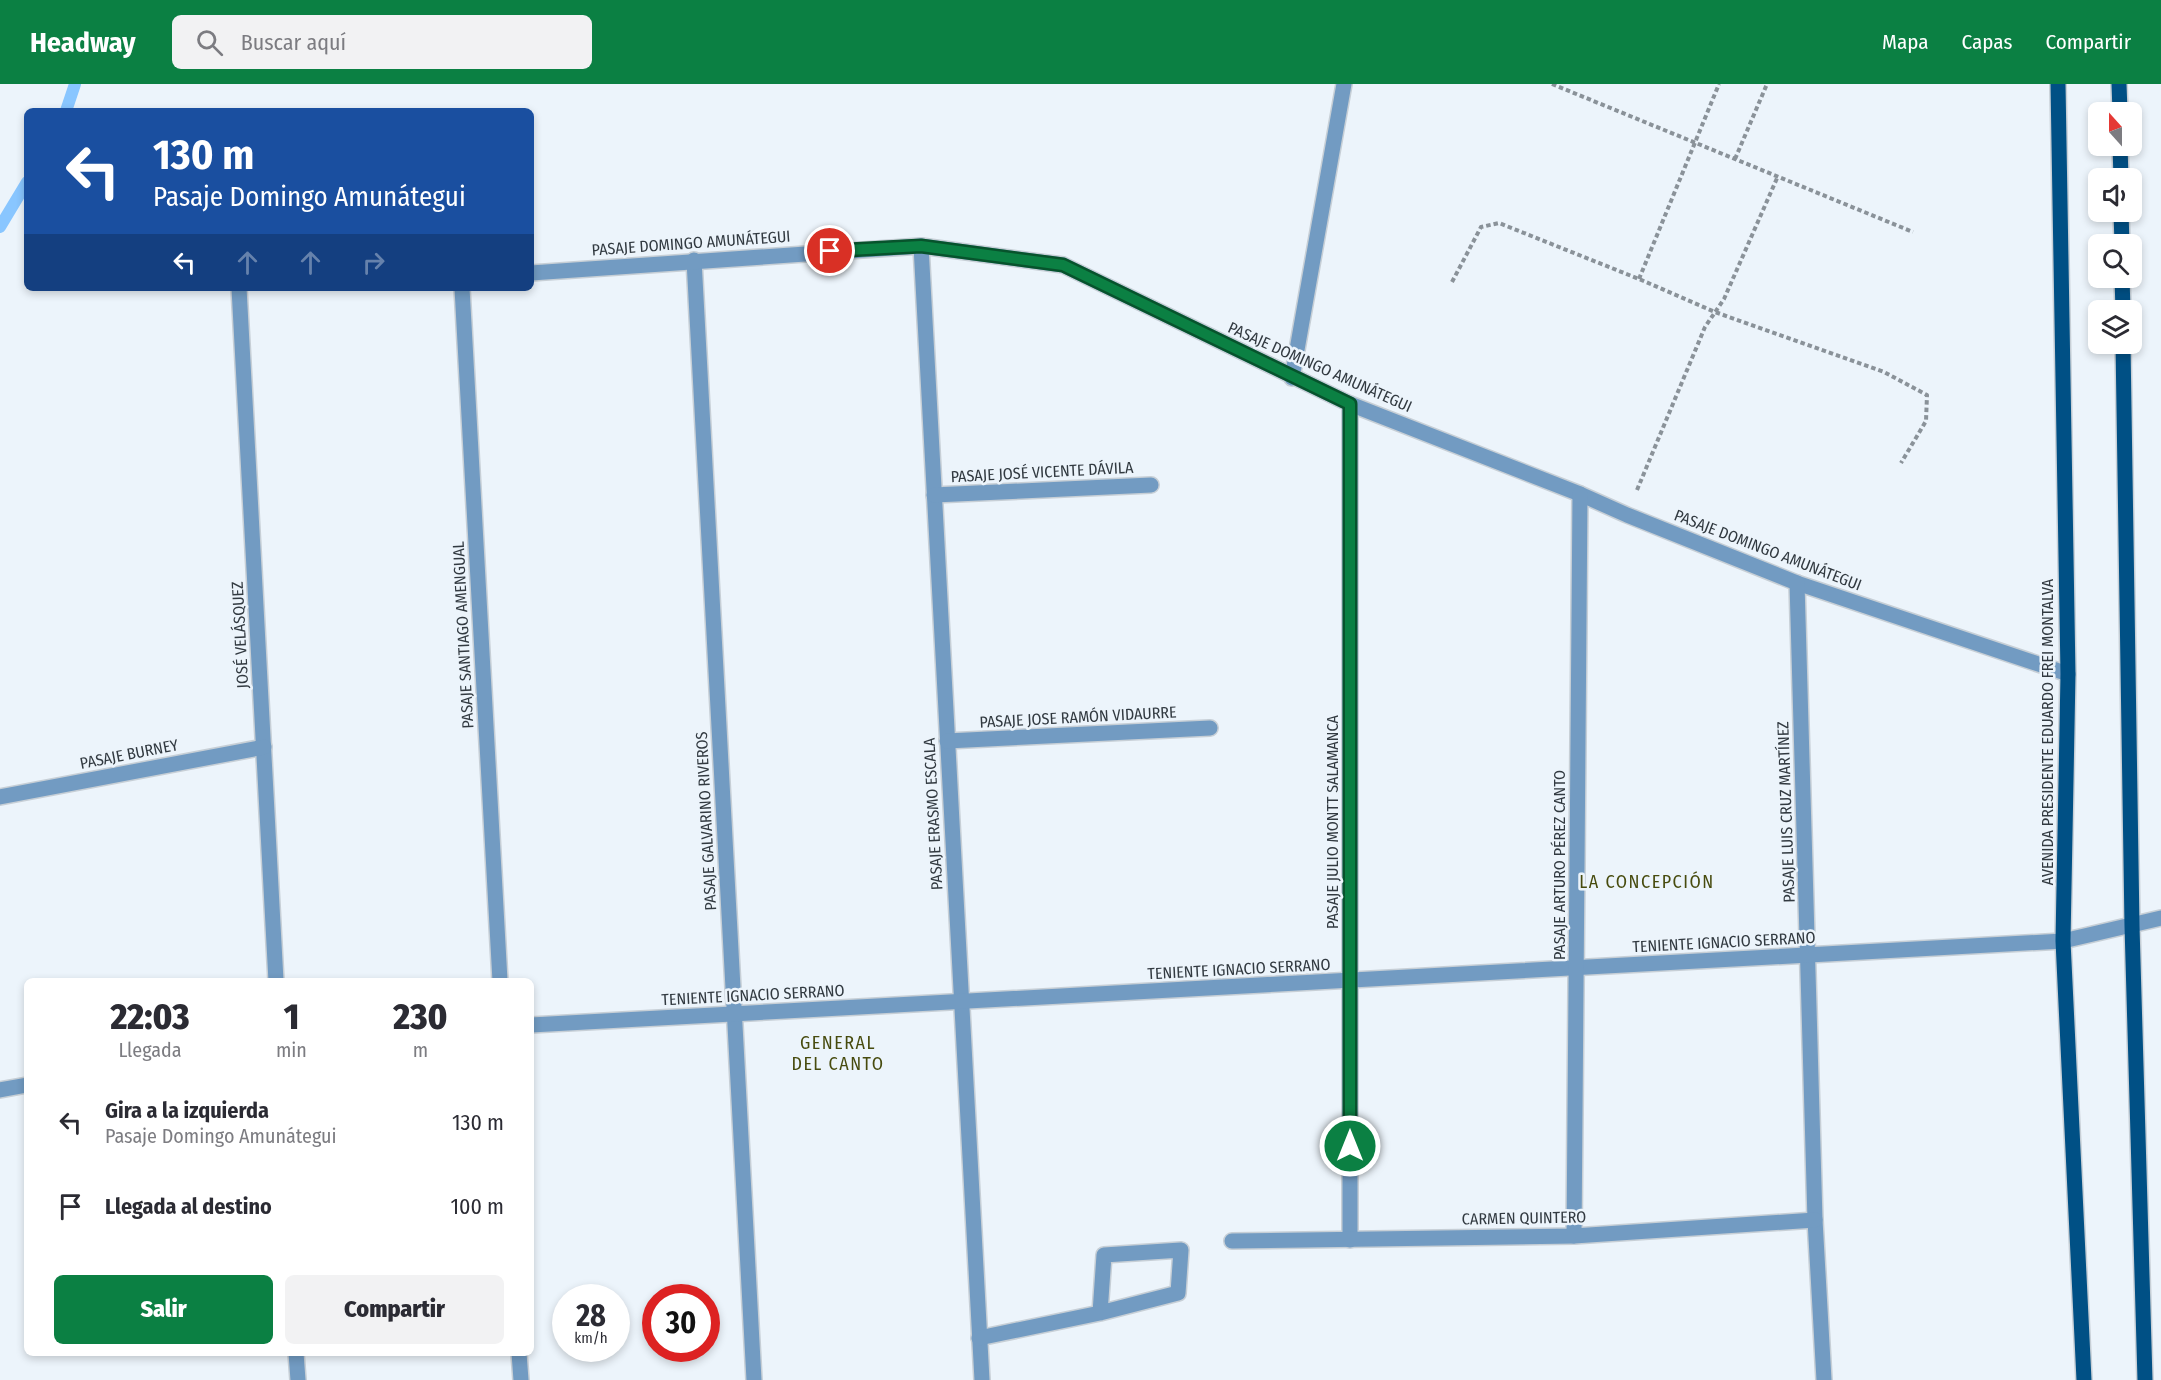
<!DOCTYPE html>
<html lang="es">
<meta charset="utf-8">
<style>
body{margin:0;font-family:"Fira Sans Condensed",sans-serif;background:#f2f2f3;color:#2b2b33;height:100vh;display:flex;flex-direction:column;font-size:22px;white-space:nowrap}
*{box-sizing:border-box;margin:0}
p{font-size:20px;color:#7c7c81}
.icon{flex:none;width:33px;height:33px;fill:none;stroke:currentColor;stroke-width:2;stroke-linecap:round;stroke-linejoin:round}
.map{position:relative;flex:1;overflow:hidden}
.side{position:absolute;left:24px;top:894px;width:510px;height:378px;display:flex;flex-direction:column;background:#fff;border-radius:9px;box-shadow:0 3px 9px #0003}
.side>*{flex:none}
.top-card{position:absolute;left:24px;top:24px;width:510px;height:183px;border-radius:9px;box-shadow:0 3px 9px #0003;background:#1a4fa0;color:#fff;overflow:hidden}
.needle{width:39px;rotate:339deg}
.fabs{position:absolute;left:2088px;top:18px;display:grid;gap:12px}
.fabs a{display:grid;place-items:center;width:54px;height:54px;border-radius:9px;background:#fff;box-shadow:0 3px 9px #0003;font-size:30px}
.speed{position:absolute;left:552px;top:1200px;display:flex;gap:12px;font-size:30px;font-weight:700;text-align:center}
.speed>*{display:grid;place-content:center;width:78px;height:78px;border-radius:50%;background:#fff;box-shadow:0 3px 9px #0003;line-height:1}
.speed small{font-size:15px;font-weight:400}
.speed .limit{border:9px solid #d22;background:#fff;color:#111}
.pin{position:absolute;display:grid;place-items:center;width:51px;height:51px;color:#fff;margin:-26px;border:3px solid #fff;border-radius:50%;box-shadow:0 2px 6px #0007}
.me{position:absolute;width:66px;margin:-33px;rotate:0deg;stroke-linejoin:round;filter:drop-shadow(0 0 4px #0008)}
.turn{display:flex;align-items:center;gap:21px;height:126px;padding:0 30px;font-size:27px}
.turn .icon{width:78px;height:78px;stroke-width:2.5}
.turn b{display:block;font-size:42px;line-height:51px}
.lanes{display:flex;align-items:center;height:57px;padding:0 30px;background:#0003;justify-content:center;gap:30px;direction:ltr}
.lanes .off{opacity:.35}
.eta{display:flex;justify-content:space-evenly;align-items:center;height:102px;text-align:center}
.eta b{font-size:36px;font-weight:800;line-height:42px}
.cta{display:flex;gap:12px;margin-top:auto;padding:12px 30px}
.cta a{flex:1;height:69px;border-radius:9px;background:#0b8043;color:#fff;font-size:24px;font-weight:800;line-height:69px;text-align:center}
.cta a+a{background:#f2f2f3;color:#2b2b33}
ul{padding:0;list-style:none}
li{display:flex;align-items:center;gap:18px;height:84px;padding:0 30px}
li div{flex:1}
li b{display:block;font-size:22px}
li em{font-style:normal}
header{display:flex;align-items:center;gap:36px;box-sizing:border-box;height:84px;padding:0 30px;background:#0b8043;color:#fff}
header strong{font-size:28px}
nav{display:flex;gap:33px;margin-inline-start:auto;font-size:21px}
.search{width:420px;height:54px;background:#f2f2f3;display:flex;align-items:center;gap:15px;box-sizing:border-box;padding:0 21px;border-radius:9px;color:#7c7c81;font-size:22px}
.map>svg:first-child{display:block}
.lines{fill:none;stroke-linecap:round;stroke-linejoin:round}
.stream{stroke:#89c6ff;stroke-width:12}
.minor-casing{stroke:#c7cfd6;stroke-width:18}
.major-casing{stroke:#c7cfd6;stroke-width:18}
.path{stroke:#8a9299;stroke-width:4;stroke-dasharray:4.5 3;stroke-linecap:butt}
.minor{stroke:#729bc2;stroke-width:15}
.major{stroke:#005085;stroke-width:15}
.route-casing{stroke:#07532c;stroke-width:15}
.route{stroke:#0b8043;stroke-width:10}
.labels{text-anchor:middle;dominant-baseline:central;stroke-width:5;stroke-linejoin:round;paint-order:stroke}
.street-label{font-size:16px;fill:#323a41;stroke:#ecf4fb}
.neighbourhood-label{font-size:18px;letter-spacing:1.5px;fill:#474b0e;stroke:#ecf4fb}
</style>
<header>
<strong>Headway</strong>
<div class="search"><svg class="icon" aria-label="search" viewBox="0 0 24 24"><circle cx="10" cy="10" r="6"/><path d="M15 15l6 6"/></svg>Buscar aquí</div>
<nav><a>Mapa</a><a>Capas</a><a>Compartir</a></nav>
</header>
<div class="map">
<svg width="2161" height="1296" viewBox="0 0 2161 1296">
<rect width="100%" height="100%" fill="#ecf4fb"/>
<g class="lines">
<!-- stream -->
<g class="stream">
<path d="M 66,27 L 75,0"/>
<path d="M 0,143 L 27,98"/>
</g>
<!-- minor casing -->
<g class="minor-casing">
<g id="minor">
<path d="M 921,162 L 982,1296"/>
<path d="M 694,176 L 754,1296"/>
<path d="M 531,189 L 921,162 L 1063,181 L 1350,320 L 1580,410 L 1627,431 L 1797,499 L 2068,590"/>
<path d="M 239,204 L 276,897"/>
<path d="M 462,204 L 500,897"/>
<path d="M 1292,294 L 1344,0"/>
<path d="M 1350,320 L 1350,1156"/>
<path d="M 934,411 L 1151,401"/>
<path d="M 1797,499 L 1815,1136 L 1824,1296"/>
<path d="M 947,657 L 1210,644"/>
<path d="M 0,713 L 264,663"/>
<path d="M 531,941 L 2063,857 L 2161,834"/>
<path d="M 0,1006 L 27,1001"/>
<path d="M 1574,1152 L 1580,410"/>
<path d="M 1232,1157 L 1574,1152 L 1815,1136"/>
<path d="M 979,1254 L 1100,1229 L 1178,1209 L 1181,1166 L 1104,1171 L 1100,1229"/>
<path d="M 296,1269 L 298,1296"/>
<path d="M 519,1269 L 521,1296"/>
</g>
</g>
<!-- major casing -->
<g class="major-casing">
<g id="major">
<path d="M 2058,0 L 2068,590 L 2063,857 L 2084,1296"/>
<path d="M 2119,0 L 2120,28"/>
<path d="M 2120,62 L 2121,94"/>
<path d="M 2121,128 L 2122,160"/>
<path d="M 2122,194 L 2123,226"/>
<path d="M 2123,260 L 2132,842 L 2145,1296"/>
</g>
</g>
<!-- path -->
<g class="path">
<path d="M 1552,0 L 1913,148"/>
<path d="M 1735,75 L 1767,0"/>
<path d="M 1639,195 L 1719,0"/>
<path d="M 1452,198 L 1481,143 L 1499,139 L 1639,195 L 1715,228 L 1884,288 L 1927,311 L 1926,337 L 1901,379"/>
<path d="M 1637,406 L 1705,243 L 1724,215 L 1778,92"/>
</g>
<!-- minor -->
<use href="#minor" class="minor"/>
<!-- major -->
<use href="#major" class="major"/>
</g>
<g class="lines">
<!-- route casing -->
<g class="route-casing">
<path id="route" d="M 830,167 L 921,162 L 1063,181 L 1350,320 L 1350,1062"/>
</g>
<!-- route -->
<use href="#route" class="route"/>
</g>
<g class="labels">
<!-- street labels -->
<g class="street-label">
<text transform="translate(691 159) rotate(-4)">PASAJE DOMINGO AMUNÁTEGUI</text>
<text transform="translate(1320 283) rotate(24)">PASAJE DOMINGO AMUNÁTEGUI</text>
<text transform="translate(1042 388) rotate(-3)">PASAJE JOSÉ VICENTE DÁVILA</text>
<text transform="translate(1768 466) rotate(21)">PASAJE DOMINGO AMUNÁTEGUI</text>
<text transform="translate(240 551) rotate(-93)">JOSÉ VELÁSQUEZ</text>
<text transform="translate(463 551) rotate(-93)">PASAJE SANTIAGO AMENGUAL</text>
<text transform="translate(1078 633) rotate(-3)">PASAJE JOSE RAMÓN VIDAURRE</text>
<text transform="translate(2047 648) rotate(-90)">AVENIDA PRESIDENTE EDUARDO FREI MONTALVA</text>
<text transform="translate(129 670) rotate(-11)">PASAJE BURNEY</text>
<text transform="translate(1786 728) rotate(-92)">PASAJE LUIS CRUZ MARTÍNEZ</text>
<text transform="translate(933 730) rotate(-93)">PASAJE ERASMO ESCALA</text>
<text transform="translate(706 737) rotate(-93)">PASAJE GALVARINO RIVEROS</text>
<text transform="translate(1332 738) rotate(-90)">PASAJE JULIO MONTT SALAMANCA</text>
<text transform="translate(1559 781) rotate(-90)">PASAJE ARTURO PÉREZ CANTO</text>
<text transform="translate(1724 858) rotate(-3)">TENIENTE IGNACIO SERRANO</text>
<text transform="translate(1239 885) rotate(-3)">TENIENTE IGNACIO SERRANO</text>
<text transform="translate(753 911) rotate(-3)">TENIENTE IGNACIO SERRANO</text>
<text transform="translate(1524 1134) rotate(-1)">CARMEN QUINTERO</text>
</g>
<!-- neighbourhood labels -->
<g class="neighbourhood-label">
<text x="1647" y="798">LA CONCEPCIÓN</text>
<text x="838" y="959">GENERAL<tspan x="838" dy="21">DEL CANTO</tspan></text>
</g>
</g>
</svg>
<div class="fabs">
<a><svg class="needle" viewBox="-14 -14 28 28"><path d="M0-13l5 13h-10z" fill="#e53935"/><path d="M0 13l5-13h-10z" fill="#7c7c81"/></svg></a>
<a><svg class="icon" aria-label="sound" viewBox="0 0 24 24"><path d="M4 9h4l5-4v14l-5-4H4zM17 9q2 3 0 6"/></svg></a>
<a><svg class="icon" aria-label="search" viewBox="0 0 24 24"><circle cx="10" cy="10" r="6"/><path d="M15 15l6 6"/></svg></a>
<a><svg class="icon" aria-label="layers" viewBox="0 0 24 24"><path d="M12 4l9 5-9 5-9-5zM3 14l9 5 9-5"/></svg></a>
</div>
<div class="speed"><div>28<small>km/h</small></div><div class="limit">30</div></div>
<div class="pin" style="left:830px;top:167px;background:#d93025"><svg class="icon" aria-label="arrive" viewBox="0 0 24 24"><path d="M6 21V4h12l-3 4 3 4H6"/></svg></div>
<svg class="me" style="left:1350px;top:1062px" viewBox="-20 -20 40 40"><circle r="17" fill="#0b8043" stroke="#fff" stroke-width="3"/><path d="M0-11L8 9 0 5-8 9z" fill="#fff"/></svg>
<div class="top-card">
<div class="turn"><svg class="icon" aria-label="left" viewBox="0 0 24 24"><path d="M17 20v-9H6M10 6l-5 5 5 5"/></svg><div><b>130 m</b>Pasaje Domingo Amunátegui</div></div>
<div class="lanes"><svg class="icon" aria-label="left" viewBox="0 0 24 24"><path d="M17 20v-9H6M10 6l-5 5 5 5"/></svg><svg class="icon off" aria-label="ahead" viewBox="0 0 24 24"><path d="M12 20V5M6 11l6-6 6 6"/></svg><svg class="icon off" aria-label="ahead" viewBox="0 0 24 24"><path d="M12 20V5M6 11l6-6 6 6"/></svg><svg class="icon off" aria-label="right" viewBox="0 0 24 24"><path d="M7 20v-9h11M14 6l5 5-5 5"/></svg></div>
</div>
<section class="side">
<div class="eta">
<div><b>22:03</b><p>Llegada</p></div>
<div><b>1</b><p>min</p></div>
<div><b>230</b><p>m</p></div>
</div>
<ul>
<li><svg class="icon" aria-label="left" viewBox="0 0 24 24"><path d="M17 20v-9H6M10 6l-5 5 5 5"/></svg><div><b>Gira a la izquierda</b><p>Pasaje Domingo Amunátegui</p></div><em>130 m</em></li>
<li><svg class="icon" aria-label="arrive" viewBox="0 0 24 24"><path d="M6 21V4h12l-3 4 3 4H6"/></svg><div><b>Llegada al destino</b></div><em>100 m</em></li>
</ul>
<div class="cta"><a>Salir</a><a>Compartir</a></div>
</section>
</div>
